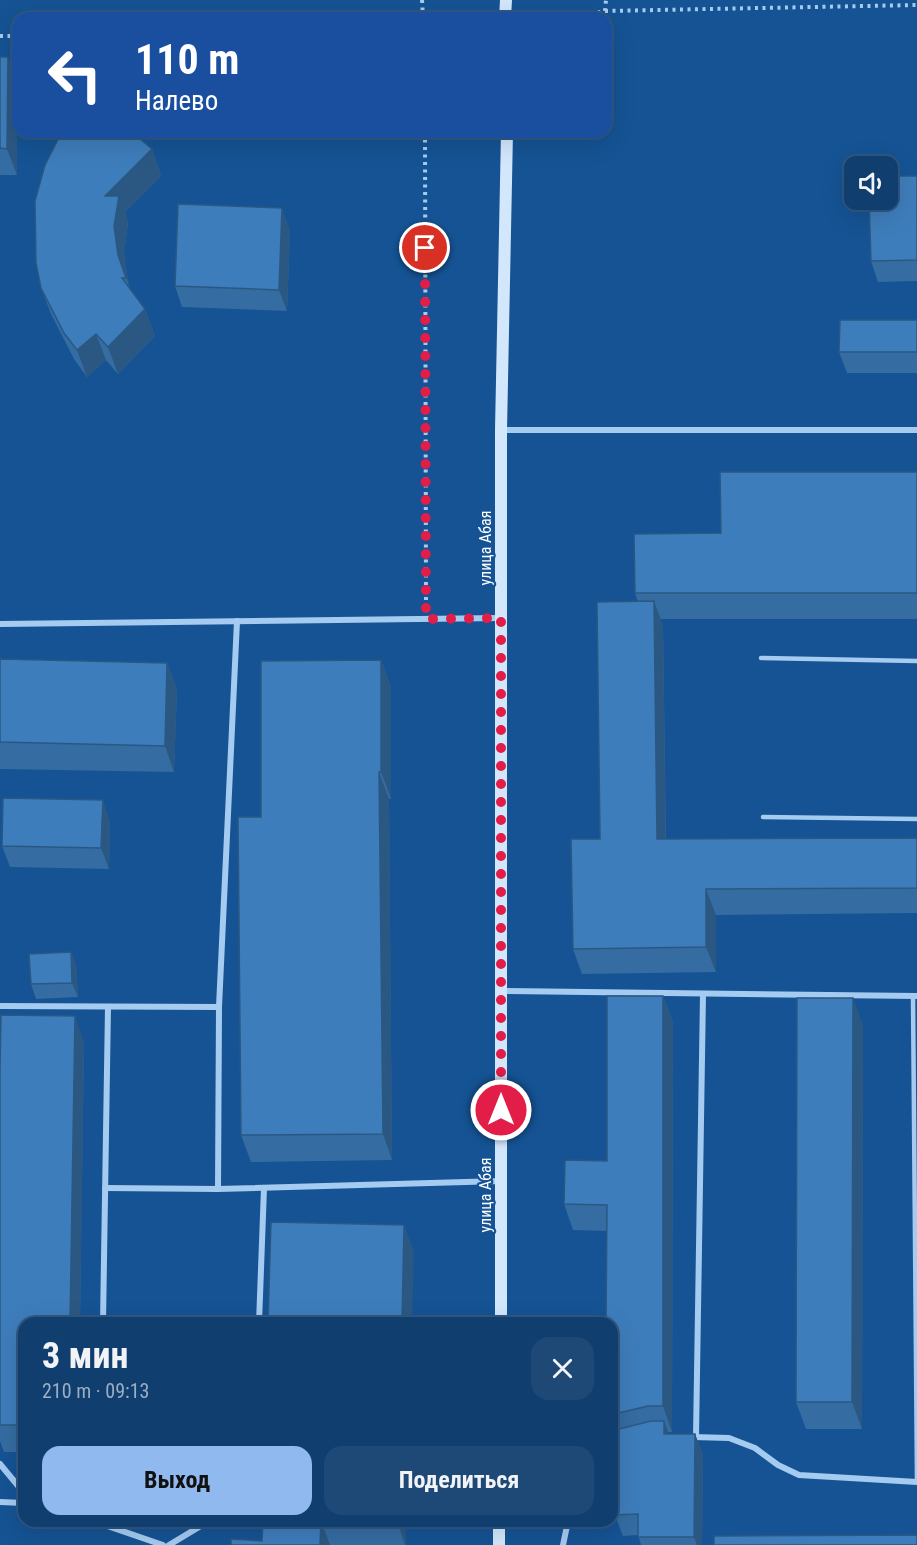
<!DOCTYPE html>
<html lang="ru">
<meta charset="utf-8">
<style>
body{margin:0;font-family:"Roboto Condensed",sans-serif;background:#1e4977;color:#f1f3f6;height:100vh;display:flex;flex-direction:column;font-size:22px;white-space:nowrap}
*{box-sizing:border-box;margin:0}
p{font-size:20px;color:#9caec3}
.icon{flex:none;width:33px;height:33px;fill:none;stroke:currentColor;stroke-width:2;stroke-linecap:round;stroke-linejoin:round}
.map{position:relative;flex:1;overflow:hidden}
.sheet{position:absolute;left:18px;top:1317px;width:600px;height:210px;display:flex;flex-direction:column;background:#103e6f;border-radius:18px;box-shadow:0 6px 24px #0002,0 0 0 2px #305782}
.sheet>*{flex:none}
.top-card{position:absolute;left:12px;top:12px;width:600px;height:126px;border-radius:18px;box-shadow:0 6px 24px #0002,0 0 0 2px #305782;background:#1a4fa0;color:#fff;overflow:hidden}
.tools{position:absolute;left:844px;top:156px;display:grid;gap:12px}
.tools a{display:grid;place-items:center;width:54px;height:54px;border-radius:12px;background:#103e6f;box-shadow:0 6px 24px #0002,0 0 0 2px #305782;font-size:30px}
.pin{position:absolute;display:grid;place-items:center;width:51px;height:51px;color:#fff;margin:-26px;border:3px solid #fff;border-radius:50%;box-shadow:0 2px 6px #0007}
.me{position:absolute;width:66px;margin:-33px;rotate:0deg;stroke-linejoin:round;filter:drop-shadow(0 0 4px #0008)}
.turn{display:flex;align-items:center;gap:21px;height:126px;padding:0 24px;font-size:27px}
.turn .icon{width:78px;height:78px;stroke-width:2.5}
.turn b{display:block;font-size:42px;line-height:51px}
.round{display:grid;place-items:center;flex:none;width:63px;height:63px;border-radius:18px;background:#1e4977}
.overview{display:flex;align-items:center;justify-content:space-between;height:102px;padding:0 24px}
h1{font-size:36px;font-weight:700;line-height:45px}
.button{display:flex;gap:12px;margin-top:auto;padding:12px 24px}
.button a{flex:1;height:69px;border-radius:18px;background:#90b9f0;color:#111;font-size:24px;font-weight:700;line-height:69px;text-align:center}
.button a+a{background:#1e4977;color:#f1f3f6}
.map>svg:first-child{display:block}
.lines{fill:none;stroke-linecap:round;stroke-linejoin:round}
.path{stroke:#a5cbf1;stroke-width:4;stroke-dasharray:3 4.5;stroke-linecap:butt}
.lane{stroke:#a5cbf1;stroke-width:4.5}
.street{stroke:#a5cbf1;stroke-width:6}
.secondary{stroke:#d3e7fc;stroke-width:12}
.wall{fill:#356ca1}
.shaded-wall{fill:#2b5883}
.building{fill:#3e7dbb;stroke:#2b5883;stroke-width:1.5}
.route{stroke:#e11d48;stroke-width:10;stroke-dasharray:0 18}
.labels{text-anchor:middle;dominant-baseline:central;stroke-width:4.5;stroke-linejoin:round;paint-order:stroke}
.street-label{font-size:16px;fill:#fff;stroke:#155394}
</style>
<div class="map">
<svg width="917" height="1545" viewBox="0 0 917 1545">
<rect width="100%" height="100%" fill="#155394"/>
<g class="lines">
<!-- path -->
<g class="path">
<path d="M 422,0 L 423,18"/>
<path d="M 605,11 L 917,5"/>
<path d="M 568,18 L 605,11 L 606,0"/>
<path d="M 0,36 L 18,36"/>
<path d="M 425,132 L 426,602"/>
</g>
<!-- lane -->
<g class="lane">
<path d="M 761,658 L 917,661"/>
<path d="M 763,817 L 917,819"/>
<path d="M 913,996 L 917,1482"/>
</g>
<!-- street -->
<g class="street">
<path d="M 501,430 L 917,430"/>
<path d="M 0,624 L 501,618"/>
<path d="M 501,991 L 917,996"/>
<path d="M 0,1006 L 219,1007 L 218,1189 L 501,1181"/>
<path d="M 219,1007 L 237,621"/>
<path d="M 105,1188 L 218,1189"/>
<path d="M 103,1323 L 108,1007"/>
<path d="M 259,1323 L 264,1188"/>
<path d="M 693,1437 L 729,1438 L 755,1448 L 778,1465 L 799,1475 L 917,1482"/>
<path d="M 696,1437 L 703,994"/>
<path d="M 0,1464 L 24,1493"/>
<path d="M 0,1502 L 24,1503"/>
<path d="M 93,1521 L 163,1545"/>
<path d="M 169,1545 L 209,1521"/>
<path d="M 563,1545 L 568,1521"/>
</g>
<!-- secondary -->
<g class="secondary">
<path d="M 505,18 L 506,0"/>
<path d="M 501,1323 L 501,430 L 507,132"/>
<path d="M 499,1545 L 499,1521"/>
</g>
</g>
<!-- wall -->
<g class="wall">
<path d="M 0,57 L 17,84 L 17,175 L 0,175 Z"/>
<path d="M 87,136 L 152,149 L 161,176 L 125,212 L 128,223 L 124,253 L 128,281 L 130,289 L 145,309 L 155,336 L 118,374 L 106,360 L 87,377 L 74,359 L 51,314 L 41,288 Z"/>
<path d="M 917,176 L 917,281 L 878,282 L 871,261 Z"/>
<path d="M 290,230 L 287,311 L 182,307 L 175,286 Z"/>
<path d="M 917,320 L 917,373 L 847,373 L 839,352 Z"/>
<path d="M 917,472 L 917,619 L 660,619 L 663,626 L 666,839 L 917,838 L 917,913 L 716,915 L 716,972 L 582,974 L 573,949 L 600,839 L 638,602 L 635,593 L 721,533 Z"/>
<path d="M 0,659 L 167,663 L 177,689 L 174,772 L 0,769 Z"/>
<path d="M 381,660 L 391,687 L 391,799 L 389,799 L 392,1160 L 251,1162 L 241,1135 Z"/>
<path d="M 110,821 L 109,869 L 10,867 L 2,846 Z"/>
<path d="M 71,952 L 76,966 L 78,997 L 36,999 L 31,984 Z"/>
<path d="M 663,996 L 673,1022 L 672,1432 L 668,1432 L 669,1434 L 695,1434 L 703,1455 L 702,1545 L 641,1545 L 638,1535 L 623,1536 L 615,1515 L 619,1429 L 618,1426 L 616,1426 L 612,1416 L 612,1323 L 607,1231 L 573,1230 L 564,1204 L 607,1161 Z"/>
<path d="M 863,1025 L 862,1429 L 806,1429 L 796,1402 Z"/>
<path d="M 84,1043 L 80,1323 L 24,1323 L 24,1452 L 4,1452 L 0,1441 L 0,1069 Z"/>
<path d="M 263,1521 L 406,1521 L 406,1545 L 231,1545 L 262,1541 Z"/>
</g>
<!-- shaded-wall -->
<g class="shaded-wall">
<path d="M 8,57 L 17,84 L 17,175 L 7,149 Z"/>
<path d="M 152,149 L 161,176 L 125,212 L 128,223 L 124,253 L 128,281 L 136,305 L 118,255 L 105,196 Z"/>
<path d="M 282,208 L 290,230 L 287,311 L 279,290 Z"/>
<path d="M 145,309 L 155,336 L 118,374 L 108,347 Z"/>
<path d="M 96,334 L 106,360 L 87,377 L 77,350 Z"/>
<path d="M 654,601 L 663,626 L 666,864 L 657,839 Z"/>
<path d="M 381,660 L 391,687 L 391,799 L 381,772 Z"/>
<path d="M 167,663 L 177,689 L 174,772 L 165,746 Z"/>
<path d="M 379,772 L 389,799 L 392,1160 L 383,1134 Z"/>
<path d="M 103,800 L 110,821 L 109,869 L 101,848 Z"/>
<path d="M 706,889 L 716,915 L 716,972 L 706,947 Z"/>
<path d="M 71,952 L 76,966 L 78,997 L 72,983 Z"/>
<path d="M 663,996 L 673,1022 L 672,1432 L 663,1406 Z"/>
<path d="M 853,998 L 863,1025 L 862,1429 L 852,1402 Z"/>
<path d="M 75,1016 L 84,1043 L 80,1323 L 70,1323 Z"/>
<path d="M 404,1225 L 414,1251 L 412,1323 L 402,1323 Z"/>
<path d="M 664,1421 L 672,1442 L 664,1434 Z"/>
<path d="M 695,1434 L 703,1455 L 702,1545 L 697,1545 L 694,1537 Z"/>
<path d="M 321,1521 L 330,1545 L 320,1545 Z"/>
<path d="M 397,1521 L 406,1521 L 406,1545 L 405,1545 Z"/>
</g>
<!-- building -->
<g class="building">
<path d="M 0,57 L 8,57 L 7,149 L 0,148 Z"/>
<path d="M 62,132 L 79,132 L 87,136 L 90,132 L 132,132 L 152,149 L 105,196 L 119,196 L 114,226 L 118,255 L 126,278 L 122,278 L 145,309 L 108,347 L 96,334 L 77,350 L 64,333 L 41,288 L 36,263 L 35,201 L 45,165 Z"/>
<path d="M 888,176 L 917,176 L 917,260 L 871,261 L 869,200 L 888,200 Z"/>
<path d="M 178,204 L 282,208 L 279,290 L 175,286 Z"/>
<path d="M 840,320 L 917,320 L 917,352 L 839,352 Z"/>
<path d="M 720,472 L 917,472 L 917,593 L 635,593 L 634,534 L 721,533 Z"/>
<path d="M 654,601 L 657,839 L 917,838 L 917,888 L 706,889 L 706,947 L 573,949 L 571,839 L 600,839 L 597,602 Z"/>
<path d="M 0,659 L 167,663 L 165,746 L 0,742 Z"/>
<path d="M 381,660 L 381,772 L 379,772 L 383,1134 L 241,1135 L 238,817 L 261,817 L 261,661 Z"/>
<path d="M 3,798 L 103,800 L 101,848 L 2,846 Z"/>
<path d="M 71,952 L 72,983 L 31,984 L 29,954 Z"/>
<path d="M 607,996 L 663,996 L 663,1406 L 648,1406 L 614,1414 L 614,1400 L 612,1400 L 612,1323 L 606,1323 L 607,1205 L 564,1204 L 565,1160 L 607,1161 Z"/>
<path d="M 797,998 L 853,998 L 852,1402 L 796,1402 Z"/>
<path d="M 1,1015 L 75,1016 L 70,1323 L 24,1323 L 24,1425 L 0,1425 L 0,1069 Z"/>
<path d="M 271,1222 L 404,1225 L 402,1323 L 268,1323 Z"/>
<path d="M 651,1421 L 664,1421 L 664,1434 L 695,1434 L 694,1537 L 638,1537 L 638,1514 L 615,1515 L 615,1430 Z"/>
<path d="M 263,1521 L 321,1521 L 320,1545 L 231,1545 L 231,1539 L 262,1541 Z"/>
<path d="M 352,1521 L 397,1521 L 396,1522 Z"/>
<path d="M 917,1535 L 917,1545 L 714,1545 L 714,1536 Z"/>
</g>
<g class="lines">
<!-- route -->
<path class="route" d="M 425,248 L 426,619 L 501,618 L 501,1110"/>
</g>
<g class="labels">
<!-- street labels -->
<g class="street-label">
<text transform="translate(485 548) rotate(-90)">улица Абая</text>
<text transform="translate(485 1195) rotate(-90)">улица Абая</text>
</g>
</g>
</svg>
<div class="tools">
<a><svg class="icon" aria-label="sound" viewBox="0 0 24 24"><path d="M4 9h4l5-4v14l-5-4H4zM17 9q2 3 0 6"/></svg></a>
</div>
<div class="pin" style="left:425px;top:248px;background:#d93025"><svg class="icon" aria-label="arrive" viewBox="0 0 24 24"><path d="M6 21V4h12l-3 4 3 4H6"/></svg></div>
<svg class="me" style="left:501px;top:1110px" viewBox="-20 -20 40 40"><circle r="17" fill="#e11d48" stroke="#fff" stroke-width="3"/><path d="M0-11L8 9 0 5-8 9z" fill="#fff"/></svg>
<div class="top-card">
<div class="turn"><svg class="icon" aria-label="left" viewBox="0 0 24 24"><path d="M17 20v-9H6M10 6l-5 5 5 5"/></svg><div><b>110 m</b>Налево</div></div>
</div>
<section class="sheet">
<div class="overview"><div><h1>3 мин</h1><p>210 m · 09:13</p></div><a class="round"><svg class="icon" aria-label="close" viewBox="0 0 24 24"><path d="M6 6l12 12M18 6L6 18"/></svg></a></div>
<div class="button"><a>Выход</a><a>Поделиться</a></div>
</section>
</div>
